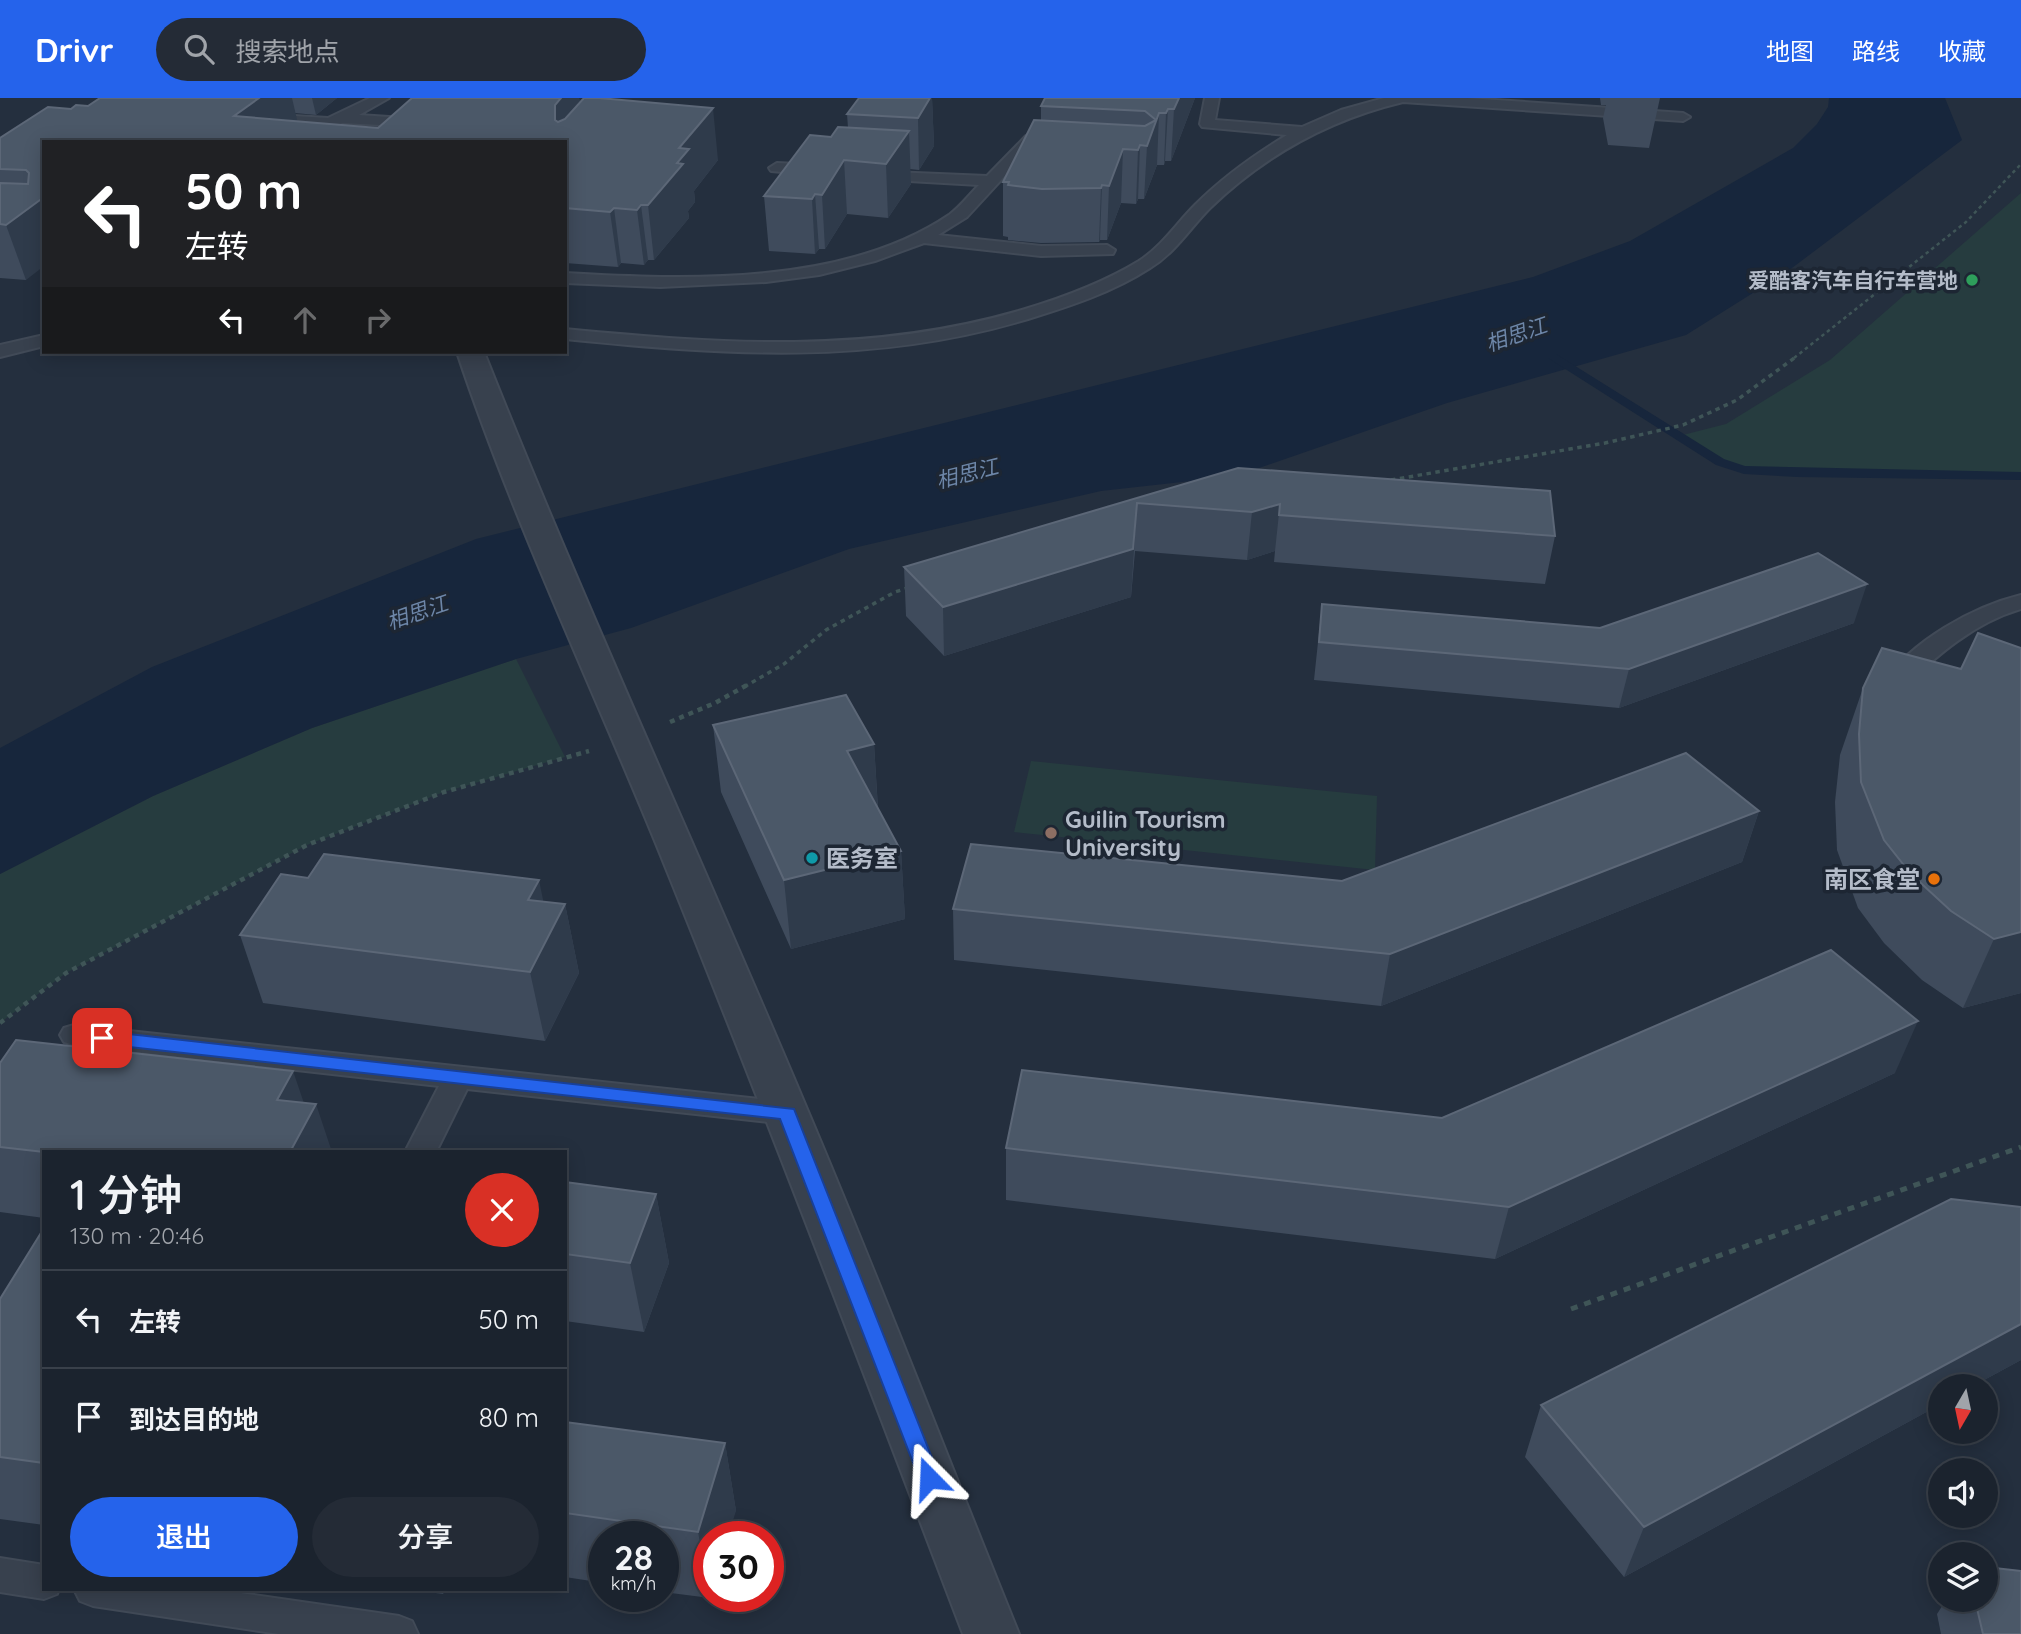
<!DOCTYPE html>
<html lang="zh">
<meta charset="utf-8">
<style>
body{margin:0;font-family:Quicksand,"Noto Sans SC",sans-serif;background:#242b36;color:#f1f3f6;height:100vh;display:flex;flex-direction:column;font-size:26px;white-space:nowrap}
*{box-sizing:border-box;margin:0}
p{font-size:23px;color:#a0a4aa}
.icon{flex:none;width:38px;height:38px;fill:none;stroke:currentColor;stroke-width:2;stroke-linecap:round;stroke-linejoin:round}
.map{position:relative;flex:1;overflow:hidden}
.sheet{position:absolute;left:42px;top:1052px;width:525px;height:441px;display:flex;flex-direction:column;background:#1b232e;border-radius:0px;box-shadow:0 4px 18px #0003,0 0 0 2px #39404a}
.sheet>*{flex:none}
.guide{position:absolute;left:42px;top:42px;width:525px;height:214px;border-radius:0px;box-shadow:0 4px 18px #0003,0 0 0 2px #39404a;background:#202124;color:#fff;overflow:hidden}
.needle{width:46px;rotate:189deg}
.tools{position:absolute;left:1928px;top:1276px;display:grid;gap:14px}
.tools a{display:grid;place-items:center;width:70px;height:70px;border-radius:50%;background:#1b232e;box-shadow:0 4px 18px #0003,0 0 0 2px #39404a;font-size:35px}
.speed{position:absolute;left:588px;top:1423px;display:flex;gap:14px;font-size:35px;font-weight:700;text-align:center}
.speed>*{display:grid;place-content:center;width:91px;height:91px;border-radius:50%;background:#1b232e;box-shadow:0 4px 18px #0003,0 0 0 2px #39404a;line-height:1}
.speed small{font-size:18px;font-weight:400}
.speed .limit{border:10px solid #d22;background:#fff;color:#111}
.pin{position:absolute;display:grid;place-items:center;width:60px;height:60px;color:#fff;margin:-30px;border-radius:14px;box-shadow:0 4px 10px #0006}
.me{position:absolute;width:77px;margin:-38px;rotate:339deg;stroke-linejoin:round;filter:drop-shadow(0 0 5px #0008)}
.turn{display:flex;align-items:center;gap:24px;height:147px;padding:0 28px;font-size:32px}
.turn .icon{width:91px;height:91px;stroke-width:2.5}
.turn b{display:block;font-size:49px;line-height:60px}
.lanes{display:flex;align-items:center;height:66px;padding:0 28px;background:#0003;justify-content:center;gap:35px;direction:ltr}
.lanes .off{opacity:.35}
.round{display:grid;place-items:center;flex:none;width:74px;height:74px;border-radius:37px;background:#242b36}
.overview{display:flex;align-items:center;justify-content:space-between;height:119px;padding:0 28px}
h1{font-size:42px;font-weight:600;line-height:52px}
.button{display:flex;gap:14px;margin-top:auto;padding:14px 28px}
.button a{flex:1;height:80px;border-radius:42px;background:#2563eb;color:#fff;font-size:28px;font-weight:600;line-height:80px;text-align:center}
.button a+a{background:#242b36;color:#f1f3f6}
ul{padding:0;list-style:none}
li{display:flex;align-items:center;gap:21px;height:98px;padding:0 28px;border-top:2px solid #39404a}
li div{flex:1}
li b{display:block;font-size:26px}
li em{font-style:normal}
header{display:flex;align-items:center;gap:42px;box-sizing:border-box;height:98px;padding:0 35px;background:#2563eb;color:#fff}
header strong{font-size:33px}
nav{display:flex;gap:38px;margin-inline-start:auto;font-size:24px}
.search{width:490px;height:63px;background:#242b36;display:flex;align-items:center;gap:18px;box-sizing:border-box;padding:0 24px;border-radius:38px;color:#a0a4aa;font-size:26px}
.map>svg:first-child{display:block}
.green{fill:#263c3f}
.water{fill:#17263c}
.lines{fill:none;stroke-linecap:round;stroke-linejoin:round}
.stream{fill:#17263c;fill-rule:evenodd}
.lane-casing{stroke:#414a57;stroke-width:4}
.street-casing{stroke:#414a57;stroke-width:4}
.path-far3{stroke:#3f5557;stroke-width:2.5;stroke-dasharray:3.5 3.5;stroke-linecap:butt}
.path-far2{stroke:#3f5557;stroke-width:3.5;stroke-dasharray:4.5 4.5;stroke-linecap:butt}
.path-far1{stroke:#3f5557;stroke-width:4.5;stroke-dasharray:5 5;stroke-linecap:butt}
.path{stroke:#3f5557;stroke-width:5;stroke-dasharray:7 7;stroke-linecap:butt}
.lane{fill:#38414e;fill-rule:evenodd}
.street{fill:#38414e;fill-rule:evenodd}
.wall{fill:#3f4b5c}
.shaded-wall{fill:#2f3b4b}
.building{fill:#4b5868;stroke:#5c6777;stroke-width:2}
.route{fill:#2563eb;stroke:#184099;stroke-width:2}
.leisure-dot{fill:#2e9e5b;stroke:#1d2633;stroke-width:2.5}
.education-dot{fill:#8d6e63;stroke:#1d2633;stroke-width:2.5}
.culture-dot{fill:#0f9aa8;stroke:#1d2633;stroke-width:2.5}
.food-dot{fill:#e8710a;stroke:#1d2633;stroke-width:2.5}
.labels{text-anchor:middle;dominant-baseline:central;stroke-width:7;stroke-linejoin:round;paint-order:stroke}
.far-poi-label{font-size:21px;font-weight:bold;fill:#b4bcc9;stroke:#1d2633;text-anchor:end}
.far-water-label{font-size:21px;font-style:italic;fill:#6d86a8;stroke:#1d2633}
.poi-label{font-size:24px;font-weight:bold;fill:#b4bcc9;stroke:#1d2633;text-anchor:start}
</style>
<header>
<strong>Drivr</strong>
<div class="search"><svg class="icon" aria-label="search" viewBox="0 0 24 24"><circle cx="10" cy="10" r="6"/><path d="M15 15l6 6"/></svg>搜索地点</div>
<nav><a>地图</a><a>路线</a><a>收藏</a></nav>
</header>
<div class="map">
<svg width="2021" height="1536" viewBox="0 0 2021 1536">
<rect width="100%" height="100%" fill="#242f3e"/>
<!-- green -->
<g class="green">
<path d="M 2021,95 L 2021,378 L 1757,374 C 1726,370 1705,355 1679,338 L 1726,326 L 1830,262 Z"/>
<path d="M 516,561 L 565,659 L 444,694 L 307,747 L 66,875 L 0,925 L 0,776 L 153,698 L 312,630 Z"/>
<path d="M 1031,663 L 1377,698 L 1375,772 L 1014,734 Z"/>
</g>
<!-- water -->
<path class="water" d="M 1829,0 L 1945,0 L 1962,42 L 1788,173 L 1686,237 L 1447,305 L 1236,378 L 1101,393 L 849,451 L 631,530 L 516,561 L 312,630 L 153,698 L 0,776 L 0,650 L 152,569 L 476,441 L 1533,179 L 1630,143 L 1793,50 L 1817,26 L 1828,9 Z"/>
<g class="lines">
<!-- stream -->
<path class="stream" d="M 1548,256 L 1556,256 L 1724,361 L 1745,368 L 2021,374 L 2021,382 L 1797,379 L 1744,376 L 1716,367 L 1548,260 Z"/>
<!-- lane casing -->
<g class="lane-casing">
<g id="lane">
<path d="M 370,0 L 389,0 L 359,17 L 419,21 L 426,25 L 419,29 L 342,25 L 303,44 L 283,44 L 311,28 L 261,24 L 254,20 L 261,16 L 328,20 Z"/>
<path d="M 1205,0 L 1219,0 L 1215,22 L 1302,29 L 1341,12 L 1384,0 L 1467,0 L 1683,15 L 1690,19 L 1683,23 L 1403,4 C 1328,22 1265,57 1210,110 C 1190,130 1175,155 1150,170 C 1113,194 1070,208 1028,221 C 873,268 724,257 565,241 L 565,231 C 721,246 869,257 1022,212 C 1062,200 1103,185 1139,163 C 1162,148 1176,126 1195,107 C 1223,79 1254,57 1287,37 L 1202,29 L 1200,26 Z"/>
<path d="M 1031,36 L 1036,38 L 1039,41 L 1036,44 L 967,119 L 938,137 L 1041,148 L 1107,147 L 1115,152 L 1113,156 L 1041,158 L 924,145 L 875,163 L 819,177 L 766,184 L 660,189 L 565,185 L 565,175 C 686,182 844,188 949,117 C 960,109 969,97 979,87 L 874,81 L 868,79 L 866,76 L 868,73 L 987,78 L 1026,38 Z"/>
<path d="M 777,65 L 818,67 L 826,72 L 818,77 L 771,73 L 769,70 Z"/>
<path d="M 44,237 L 44,248 L 0,259 L 0,247 Z"/>
<path d="M 2021,497 L 2021,511 C 1974,525 1938,556 1903,590 L 1887,590 L 1883,585 C 1912,543 1972,509 2021,497 Z"/>
<path d="M 74,927 L 787,1004 L 798,1007 L 802,1015 L 798,1023 L 787,1026 L 467,991 L 436,1054 L 405,1054 L 439,988 L 74,947 L 64,944 L 60,937 L 64,930 Z"/>
<path d="M 0,1460 L 44,1467 L 44,1491 L 59,1491 L 57,1496 L 44,1501 L 0,1494 Z"/>
<path d="M 74,1491 L 213,1491 L 399,1518 L 412,1523 L 418,1536 L 279,1536 L 93,1508 L 80,1503 Z"/>
</g>
</g>
<!-- street casing -->
<g class="street-casing">
<path id="street" d="M 457,254 L 484,254 C 585,509 701,759 807,1011 C 881,1185 948,1361 1019,1536 L 963,1536 C 863,1273 763,1009 657,748 C 590,584 513,422 457,254 Z"/>
</g>
<!-- path-far3 -->
<path class="path-far3" d="M 1794,260 L 1966,124 L 2021,66"/>
<!-- path-far2 -->
<g class="path-far2">
<path d="M 1391,382 L 1605,345 L 1683,327 L 1737,302 L 1797,258"/>
<path d="M 744,589 L 784,566 L 826,532 L 895,494 L 908,490"/>
</g>
<!-- path-far1 -->
<g class="path-far1">
<path d="M 670,624 L 715,605 L 747,587"/>
<path d="M 0,925 L 66,875 L 307,747 L 444,694 L 589,653"/>
</g>
<!-- path -->
<path class="path" d="M 1571,1211 L 2021,1049"/>
<!-- lane -->
<use href="#lane" class="lane"/>
<!-- street -->
<use href="#street" class="street"/>
</g>
<!-- wall -->
<g class="wall">
<path d="M 100,0 L 337,0 L 316,17 L 295,15 L 297,23 L 378,30 L 412,0 L 579,0 L 580,5 L 718,62 L 694,93 L 695,104 L 688,113 L 689,120 L 654,162 L 648,162 L 644,167 L 621,165 L 618,169 L 565,165 L 565,44 L 44,44 L 26,182 L 0,180 L 0,40 L 71,11 L 88,8 Z"/>
<path d="M 932,0 L 934,48 L 919,72 L 910,71 L 911,86 L 888,120 L 847,116 L 825,151 L 819,151 L 815,156 L 769,153 L 764,98 L 831,39 L 848,30 L 847,16 Z"/>
<path d="M 1045,0 L 1195,0 L 1171,63 L 1165,63 L 1164,67 L 1157,67 L 1144,101 L 1138,101 L 1136,106 L 1121,105 L 1107,142 L 1100,142 L 1099,144 L 1041,145 L 1008,142 L 1008,139 L 1003,138 L 1003,84 L 1041,22 L 1041,8 Z"/>
<path d="M 1600,0 L 1660,0 L 1649,50 L 1608,47 L 1603,20 L 1606,7 L 1601,7 Z"/>
<path d="M 1238,370 L 1555,438 L 1545,486 L 1274,464 L 1275,453 L 1247,462 L 1135,453 L 1131,499 L 944,558 L 906,518 L 904,469 Z"/>
<path d="M 1322,506 L 1600,530 L 1854,525 L 1619,610 L 1314,582 Z"/>
<path d="M 1961,571 L 2021,895 L 1963,910 L 1922,882 L 1884,845 L 1858,810 L 1837,752 L 1835,704 L 1840,657 L 1863,590 Z"/>
<path d="M 713,627 L 874,646 L 878,710 L 901,753 L 905,821 L 791,851 L 721,694 Z"/>
<path d="M 1759,713 L 1742,764 L 1381,908 L 954,862 L 953,811 L 1342,783 Z"/>
<path d="M 308,780 L 565,806 L 579,875 L 545,943 L 263,905 L 240,837 Z"/>
<path d="M 0,965 L 44,1054 L 44,1120 L 0,1114 Z"/>
<path d="M 1895,975 L 1495,1161 L 1006,1102 L 1006,1050 L 1442,1020 Z"/>
<path d="M 565,1084 L 656,1096 L 669,1165 L 644,1234 L 565,1223 Z"/>
<path d="M 2021,1109 L 2021,1262 L 1973,1288 L 1941,1288 L 1941,1306 L 1624,1479 L 1525,1359 L 1541,1307 Z"/>
<path d="M 44,1130 L 44,1427 L 0,1421 L 0,1201 Z"/>
<path d="M 565,1324 L 725,1345 L 736,1413 L 709,1438 L 709,1498 L 711,1498 L 710,1500 L 663,1494 L 663,1438 L 604,1438 L 604,1485 L 565,1479 Z"/>
<path d="M 406,1491 L 446,1491 L 443,1496 Z"/>
<path d="M 1946,1502 L 1986,1502 L 2021,1536 L 1941,1536 L 1937,1516 Z"/>
</g>
<!-- shaded-wall -->
<g class="shaded-wall">
<path d="M 259,0 L 292,0 L 299,30 L 234,18 Z"/>
<path d="M 312,0 L 337,0 L 316,17 Z"/>
<path d="M 560,0 L 579,0 L 581,10 L 570,48 L 555,22 L 555,7 Z"/>
<path d="M 930,0 L 932,0 L 934,48 L 919,72 L 918,20 Z"/>
<path d="M 1179,0 L 1195,0 L 1171,63 L 1174,11 Z"/>
<path d="M 713,10 L 718,62 L 694,93 L 695,104 L 688,113 L 689,120 L 654,162 L 648,107 L 677,65 L 679,50 Z"/>
<path d="M 1168,11 L 1165,63 L 1164,67 L 1166,15 Z"/>
<path d="M 1159,15 L 1157,67 L 1144,101 L 1147,48 Z"/>
<path d="M 909,33 L 911,86 L 888,120 L 886,66 Z"/>
<path d="M 1140,47 L 1138,101 L 1136,106 L 1138,52 Z"/>
<path d="M 1123,51 L 1121,105 L 1107,142 L 1109,88 Z"/>
<path d="M 844,62 L 847,116 L 825,151 L 822,97 Z"/>
<path d="M 1102,87 L 1100,142 L 1099,144 L 1101,90 Z"/>
<path d="M 815,96 L 819,151 L 815,156 L 812,101 Z"/>
<path d="M 44,99 L 44,168 L 26,182 L 6,127 Z"/>
<path d="M 641,107 L 648,162 L 644,167 L 637,112 Z"/>
<path d="M 614,110 L 621,165 L 618,169 L 610,114 Z"/>
<path d="M 1137,405 L 1131,499 L 944,558 L 943,509 Z"/>
<path d="M 1280,406 L 1275,453 L 1247,462 L 1252,414 Z"/>
<path d="M 1867,486 L 1854,525 L 1619,610 L 1629,571 Z"/>
<path d="M 874,646 L 878,713 L 847,653 Z"/>
<path d="M 1759,713 L 1742,764 L 1381,908 L 1390,856 Z"/>
<path d="M 901,753 L 905,821 L 791,851 L 784,782 Z"/>
<path d="M 539,782 L 550,836 L 565,806 L 579,875 L 545,943 L 530,874 L 528,802 Z"/>
<path d="M 2021,834 L 2021,895 L 1963,910 L 1994,841 Z"/>
<path d="M 1918,923 L 1895,975 L 1495,1161 L 1509,1109 Z"/>
<path d="M 293,973 L 309,1020 L 316,1006 L 332,1054 L 290,1054 L 277,1002 Z"/>
<path d="M 656,1096 L 669,1165 L 644,1234 L 630,1165 Z"/>
<path d="M 2021,1226 L 2021,1262 L 1973,1288 L 1941,1288 L 1941,1306 L 1624,1479 L 1644,1429 Z"/>
<path d="M 725,1345 L 736,1413 L 728,1438 L 709,1438 L 709,1492 L 698,1434 Z"/>
</g>
<!-- building -->
<g class="building">
<path d="M 100,0 L 259,0 L 234,18 L 378,30 L 412,0 L 561,0 L 555,7 L 555,22 L 558,24 L 565,21 L 584,0 L 599,0 L 713,10 L 679,50 L 689,51 L 677,65 L 683,66 L 648,107 L 641,107 L 637,112 L 614,110 L 610,114 L 565,110 L 565,44 L 44,44 L 44,99 L 6,127 L 0,126 L 0,85 L 28,86 L 29,75 L 26,72 L 0,71 L 0,40 L 48,9 L 71,11 L 76,7 L 88,8 Z"/>
<path d="M 859,0 L 930,0 L 918,20 L 847,16 Z"/>
<path d="M 1045,0 L 1179,0 L 1174,11 L 1168,11 L 1166,15 L 1159,15 L 1147,48 L 1140,47 L 1138,52 L 1123,51 L 1109,88 L 1102,87 L 1101,90 L 1042,91 L 1008,87 L 1009,84 L 1003,84 L 1034,22 L 1145,28 L 1156,22 L 1145,13 L 1041,8 Z"/>
<path d="M 838,29 L 909,33 L 886,66 L 844,62 L 822,97 L 815,96 L 812,101 L 764,98 L 810,37 L 831,39 Z"/>
<path d="M 1238,370 L 1550,393 L 1555,438 L 1279,417 L 1280,406 L 1252,414 L 1137,405 L 1133,451 L 943,509 L 904,469 Z"/>
<path d="M 1818,455 L 1867,486 L 1629,571 L 1319,544 L 1322,506 L 1600,530 Z"/>
<path d="M 1978,535 L 2021,550 L 2021,834 L 1994,841 L 1951,813 L 1911,776 L 1884,742 L 1861,684 L 1859,636 L 1863,590 L 1882,550 L 1961,571 Z"/>
<path d="M 846,597 L 874,646 L 847,653 L 901,753 L 784,782 L 713,627 Z"/>
<path d="M 1686,655 L 1759,713 L 1390,856 L 953,811 L 971,746 L 1342,783 Z"/>
<path d="M 324,756 L 539,782 L 528,802 L 565,806 L 530,874 L 240,837 L 281,776 L 308,780 Z"/>
<path d="M 1831,852 L 1918,923 L 1509,1109 L 1006,1050 L 1022,972 L 1442,1020 Z"/>
<path d="M 16,942 L 293,973 L 277,1002 L 316,1006 L 290,1054 L 44,1054 L 0,1049 L 0,965 Z"/>
<path d="M 565,1084 L 656,1096 L 630,1165 L 565,1156 Z"/>
<path d="M 1951,1101 L 2021,1109 L 2021,1226 L 1644,1429 L 1541,1307 Z"/>
<path d="M 44,1130 L 44,1365 L 0,1359 L 0,1201 Z"/>
<path d="M 565,1324 L 725,1345 L 698,1434 L 565,1415 Z"/>
<path d="M 1986,1469 L 2021,1473 L 2021,1536 L 1983,1536 L 1975,1502 L 1986,1502 Z"/>
</g>
<!-- route -->
<path class="route" d="M 102,933 L 794,1011 L 940,1380 L 937,1386 L 929,1389 L 922,1386 L 919,1380 L 780,1021 L 102,946 L 95,944 L 93,940 L 95,935 Z"/>
<!-- markers -->
<circle class="leisure-dot" cx="1972" cy="182" r="7"/>
<circle class="education-dot" cx="1051" cy="735" r="7"/>
<circle class="culture-dot" cx="812" cy="760" r="7"/>
<circle class="food-dot" cx="1934" cy="781" r="7"/>
<g class="labels">
<!-- far-poi labels -->
<g class="far-poi-label">
<text x="1958" y="182">爱酷客汽车自行车营地</text>
</g>
<!-- far-water labels -->
<g class="far-water-label">
<text transform="translate(1516 236) rotate(-19)">相思江</text>
<text transform="translate(967 375) rotate(-14)">相思江</text>
<text transform="translate(417 514) rotate(-19)">相思江</text>
</g>
<!-- poi labels -->
<g class="poi-label">
<text x="1065" y="721">Guilin Tourism<tspan x="1065" dy="28">University</tspan></text>
<text x="826" y="760">医务室</text>
<text x="1920" y="781" text-anchor="end">南区食堂</text>
</g>
</g>
</svg>
<div class="tools">
<a><svg class="needle" viewBox="-14 -14 28 28"><path d="M0-13l5 13h-10z" fill="#e53935"/><path d="M0 13l5-13h-10z" fill="#a0a4aa"/></svg></a>
<a><svg class="icon" aria-label="sound" viewBox="0 0 24 24"><path d="M4 9h4l5-4v14l-5-4H4zM17 9q2 3 0 6"/></svg></a>
<a><svg class="icon" aria-label="layers" viewBox="0 0 24 24"><path d="M12 4l9 5-9 5-9-5zM3 14l9 5 9-5"/></svg></a>
</div>
<div class="speed"><div>28<small>km/h</small></div><div class="limit">30</div></div>
<div class="pin" style="left:102px;top:940px;background:#d93025"><svg class="icon" aria-label="arrive" viewBox="0 0 24 24"><path d="M6 21V4h12l-3 4 3 4H6"/></svg></div>
<svg class="me" style="left:929px;top:1380px" viewBox="-20 -20 40 40"><path d="M0-17L14 15 0 8-14 15z" fill="#2563eb" stroke="#fff" stroke-width="4"/></svg>
<div class="guide">
<div class="turn"><svg class="icon" aria-label="left" viewBox="0 0 24 24"><path d="M17 20v-9H6M10 6l-5 5 5 5"/></svg><div><b>50 m</b>左转</div></div>
<div class="lanes"><svg class="icon" aria-label="left" viewBox="0 0 24 24"><path d="M17 20v-9H6M10 6l-5 5 5 5"/></svg><svg class="icon off" aria-label="ahead" viewBox="0 0 24 24"><path d="M12 20V5M6 11l6-6 6 6"/></svg><svg class="icon off" aria-label="right" viewBox="0 0 24 24"><path d="M7 20v-9h11M14 6l5 5-5 5"/></svg></div>
</div>
<section class="sheet">
<div class="overview"><div><h1>1 分钟</h1><p>130 m · 20:46</p></div><a class="round" style="background:#d93025;color:#fff"><svg class="icon" aria-label="close" viewBox="0 0 24 24"><path d="M6 6l12 12M18 6L6 18"/></svg></a></div>
<ul>
<li><svg class="icon" aria-label="left" viewBox="0 0 24 24"><path d="M17 20v-9H6M10 6l-5 5 5 5"/></svg><div><b>左转</b></div><em>50 m</em></li>
<li><svg class="icon" aria-label="arrive" viewBox="0 0 24 24"><path d="M6 21V4h12l-3 4 3 4H6"/></svg><div><b>到达目的地</b></div><em>80 m</em></li>
</ul>
<div class="button"><a>退出</a><a>分享</a></div>
</section>
</div>
